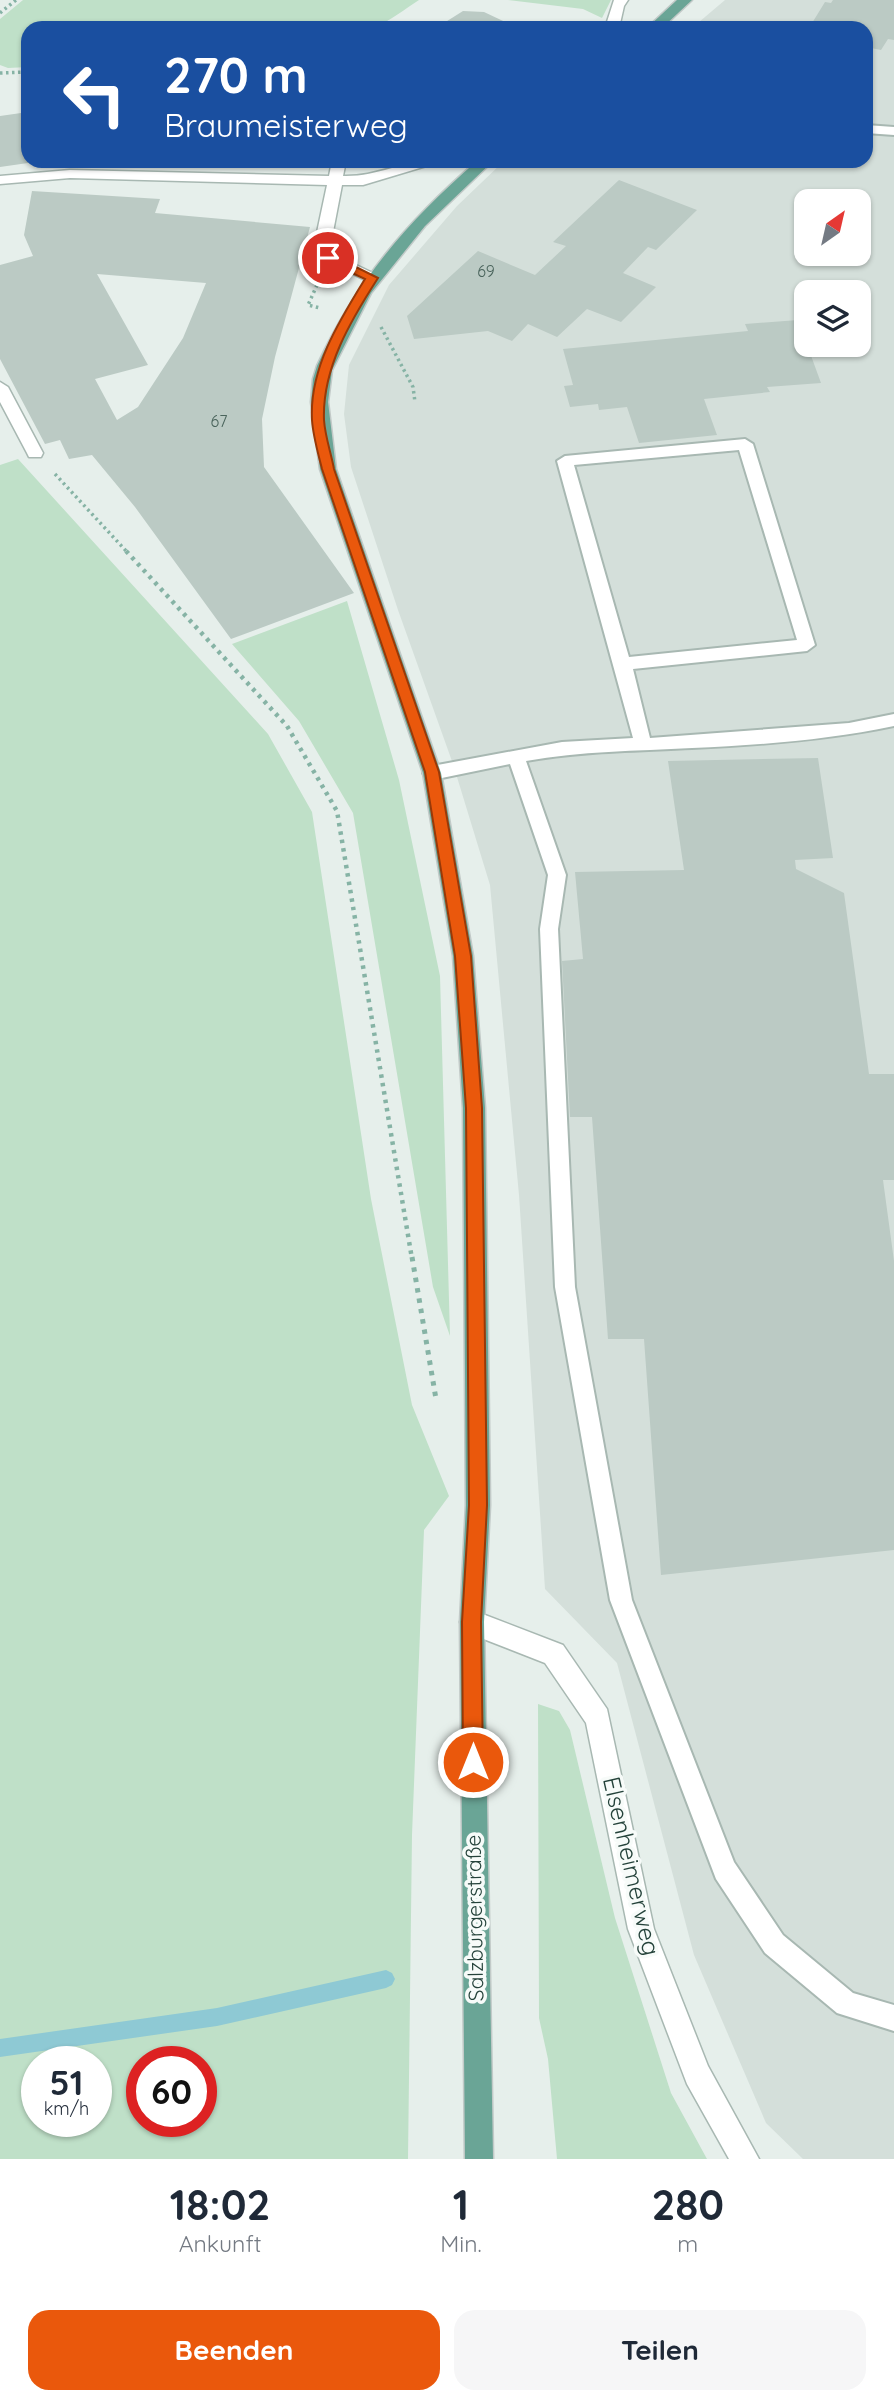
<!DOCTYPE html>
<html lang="de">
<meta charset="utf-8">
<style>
body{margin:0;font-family:Quicksand,sans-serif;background:#f6f6f7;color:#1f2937;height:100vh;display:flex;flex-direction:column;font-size:26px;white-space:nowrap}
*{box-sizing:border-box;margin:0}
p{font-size:23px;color:#747a83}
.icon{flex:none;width:38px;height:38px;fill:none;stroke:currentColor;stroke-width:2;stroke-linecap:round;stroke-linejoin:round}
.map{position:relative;height:2159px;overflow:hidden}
.panel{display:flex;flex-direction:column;background:#fff;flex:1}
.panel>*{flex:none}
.top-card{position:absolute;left:21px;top:21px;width:852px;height:147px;border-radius:21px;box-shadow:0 2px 5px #0004;background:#1a4fa0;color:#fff;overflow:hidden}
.needle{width:46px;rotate:34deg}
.fabs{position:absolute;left:794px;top:189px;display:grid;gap:14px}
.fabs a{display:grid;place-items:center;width:77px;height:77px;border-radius:14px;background:#fff;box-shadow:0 2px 5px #0004;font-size:35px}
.speed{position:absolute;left:21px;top:2046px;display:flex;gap:14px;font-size:35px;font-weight:700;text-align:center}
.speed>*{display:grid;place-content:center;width:91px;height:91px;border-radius:50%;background:#fff;box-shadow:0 2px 5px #0004;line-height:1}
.speed small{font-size:18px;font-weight:400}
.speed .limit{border:10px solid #d22;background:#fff;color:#111}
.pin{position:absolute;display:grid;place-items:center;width:60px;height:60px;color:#fff;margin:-30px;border:4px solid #fff;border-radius:50%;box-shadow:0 2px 7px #0007}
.me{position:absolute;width:77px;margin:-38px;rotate:0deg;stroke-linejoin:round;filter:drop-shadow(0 0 5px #0008)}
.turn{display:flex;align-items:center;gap:24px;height:147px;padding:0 28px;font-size:32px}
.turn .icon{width:91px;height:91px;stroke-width:2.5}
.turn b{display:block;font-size:49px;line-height:60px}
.eta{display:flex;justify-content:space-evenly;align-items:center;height:119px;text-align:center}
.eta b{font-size:42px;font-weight:700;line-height:49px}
.cta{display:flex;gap:14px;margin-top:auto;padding:14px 28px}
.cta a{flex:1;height:80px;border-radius:21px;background:#ea580c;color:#fff;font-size:28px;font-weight:700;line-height:80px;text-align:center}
.cta a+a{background:#f6f6f7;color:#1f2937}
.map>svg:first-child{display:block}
.built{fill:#d4dfda;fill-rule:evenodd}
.green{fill:#bfe0c8;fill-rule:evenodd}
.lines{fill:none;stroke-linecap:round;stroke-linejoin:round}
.stream{fill:#8ec9d4;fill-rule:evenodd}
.building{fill:#bbcac4;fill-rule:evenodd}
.lane-casing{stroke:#a8b8b2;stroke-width:4}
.street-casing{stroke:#a8b8b2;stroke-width:3}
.primary-casing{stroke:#c2cac8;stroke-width:3}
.path-far2{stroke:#86b3a5;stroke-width:3.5;stroke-dasharray:2.5 3.5;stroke-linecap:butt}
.path-far1{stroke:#86b3a5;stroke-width:4.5;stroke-dasharray:3.5 5;stroke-linecap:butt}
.path{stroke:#86b3a5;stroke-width:5;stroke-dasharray:4.5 6;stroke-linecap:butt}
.lane{fill:#fff;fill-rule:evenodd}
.street{fill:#fff;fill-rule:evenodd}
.primary{fill:#6aa596;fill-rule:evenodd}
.route{fill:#ea580c;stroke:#983908;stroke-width:2}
.labels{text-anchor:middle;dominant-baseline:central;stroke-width:7;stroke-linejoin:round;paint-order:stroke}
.far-number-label{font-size:16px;fill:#4a645c}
.street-label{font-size:21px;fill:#24423a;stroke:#f7fbf9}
.near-street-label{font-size:24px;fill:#24423a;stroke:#f7fbf9}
</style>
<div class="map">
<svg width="894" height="2159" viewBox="0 0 894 2159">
<rect width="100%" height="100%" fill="#e6efeb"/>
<!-- built -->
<path class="built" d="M 725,0 L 894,0 L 894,2159 L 803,2159 L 766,2123 L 694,1955 L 617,1663 L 545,1589 L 519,1195 L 490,885 L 453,764 L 398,610 L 351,467 L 344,414 L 349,365 L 389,285 L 457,206 L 504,161 L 866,161 L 866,28 L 692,28 ZM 807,201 L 859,201 L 859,254 L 807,254 ZM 807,292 L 859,292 L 859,345 L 807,345 Z"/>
<!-- green -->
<g class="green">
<path d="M 23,0 L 419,0 C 405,9 391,20 376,27 C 354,36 311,22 287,28 L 180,28 C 166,21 157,20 143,28 L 28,28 L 28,67 L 8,68 L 0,65 L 0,19 Z"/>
<path d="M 508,0 L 611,0 L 602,18 L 583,9 Z"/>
<path d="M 18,459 L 268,734 L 312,812 L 371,1199 L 412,1405 L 449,1496 L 424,1530 L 412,1835 L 408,2159 L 0,2159 L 0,465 ZM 37,2062 L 96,2062 L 96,2121 L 37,2121 ZM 142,2062 L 201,2062 L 201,2121 L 142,2121 Z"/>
<path d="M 347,601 L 399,780 L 440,976 L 450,1336 L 433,1287 L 353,813 L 299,721 L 232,644 Z"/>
<path d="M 538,1704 L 559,1711 L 570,1730 L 615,1918 L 671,2093 L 707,2159 L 557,2159 L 548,2059 L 539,2018 Z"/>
</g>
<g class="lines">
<!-- stream -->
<path class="stream" d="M 386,1970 L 392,1973 L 395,1979 L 392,1985 L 386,1988 L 217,2026 L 0,2057 L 0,2039 L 217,2008 Z"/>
</g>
<!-- building -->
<g class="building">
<path d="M 833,0 L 894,0 L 894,40 L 888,39 L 881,50 L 866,47 L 866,28 L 809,28 L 825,2 L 831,3 Z"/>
<path d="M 463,11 L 484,12 L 518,28 L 436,28 Z"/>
<path d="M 28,112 L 28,163 L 0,167 L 0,116 Z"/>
<path d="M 619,180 L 697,210 L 656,250 L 648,247 L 623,273 L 656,287 L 621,322 L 587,309 L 557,337 L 528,324 L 512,341 L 488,331 L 414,339 L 407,316 L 478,251 L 535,275 L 566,246 L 553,242 Z"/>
<path d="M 32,191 L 160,199 L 155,213 L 310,227 L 275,357 L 262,419 L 264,467 L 354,593 L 231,639 L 135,507 L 92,455 L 69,459 L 60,440 L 45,444 L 0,359 L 0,265 L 33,256 L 24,235 ZM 97,274 L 206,283 L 183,338 L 138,407 L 117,420 L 95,379 L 148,365 Z"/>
<path d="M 798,320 L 821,383 L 767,387 L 770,392 L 704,399 L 717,435 L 639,443 L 627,407 L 599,410 L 598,404 L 570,407 L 564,386 L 573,385 L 563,349 L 748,331 L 745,324 Z"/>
<path d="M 818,758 L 833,858 L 795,860 L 796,869 L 844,893 L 869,1074 L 894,1074 L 894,1180 L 883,1180 L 894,1261 L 894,1550 L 661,1575 L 644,1339 L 608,1339 L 592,1117 L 570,1117 L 562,961 L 583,959 L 575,872 L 684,870 L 668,761 Z"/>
</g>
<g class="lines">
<!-- lane casing -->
<g class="lane-casing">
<g id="lane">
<path d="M 866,125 L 894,127 L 894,135 L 866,133 Z"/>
<path d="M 745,439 L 753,444 L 815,645 L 807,651 L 633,669 L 650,738 L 849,723 L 894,714 L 894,726 C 828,740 759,745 692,748 C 636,751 581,751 526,761 L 566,875 L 558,929 L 575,1287 L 632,1600 L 734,1862 L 783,1935 L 853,1993 L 894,2005 L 894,2031 L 837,2013 L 765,1953 L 716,1879 L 610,1600 L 555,1287 L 540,929 L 548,875 L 510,764 L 432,780 L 426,778 L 423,773 L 426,768 L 432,766 L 562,742 L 633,738 L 557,461 L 565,456 ZM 739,450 L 797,640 L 629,657 L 574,465 Z"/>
</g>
</g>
<!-- street casing -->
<g class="street-casing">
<g id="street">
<path d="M 614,0 L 628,0 L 624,6 L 619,28 L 605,28 Z"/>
<path d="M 332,161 L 346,161 L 343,176 C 377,177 401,161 435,161 L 433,164 L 363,185 L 342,185 L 332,237 L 335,255 L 377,275 L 380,278 L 377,281 L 367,281 L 320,258 L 316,237 L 327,185 L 70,178 L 0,184 L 0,176 L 70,170 L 329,176 Z"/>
<path d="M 0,382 L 8,387 L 43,453 L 41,457 L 29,457 L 27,453 L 0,402 Z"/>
<path d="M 472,1610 L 563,1645 L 607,1709 L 654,1929 L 708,2066 L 759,2159 L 729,2159 L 687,2084 L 628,1929 L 586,1723 L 545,1663 L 463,1631 L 460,1622 L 463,1613 Z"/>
</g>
</g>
<!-- primary casing -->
<g class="primary-casing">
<g id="primary">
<path d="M 677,0 L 692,0 L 662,28 L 647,28 Z"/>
<path d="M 477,161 L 493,161 L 425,226 L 371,293 L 332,370 L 328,402 L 336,469 L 441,773 L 473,956 L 485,1108 L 490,1505 L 484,1622 L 493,2159 L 465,2159 L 460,1622 L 466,1505 L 463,1108 L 453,956 L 423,773 L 320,469 L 311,402 L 313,379 L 317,366 C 356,281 407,222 477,161 Z"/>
</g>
</g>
<!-- path-far2 -->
<g class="path-far2">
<path d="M 0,13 L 16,0"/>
<path d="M 0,73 L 28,72"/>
<path d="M 317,285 L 308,305 L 320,308"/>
<path d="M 381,327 L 413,387 L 415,402"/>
<path d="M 55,474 L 128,553"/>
</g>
<!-- path-far1 -->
<path class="path-far1" d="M 126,551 L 287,726 L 337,811 L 412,1259"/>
<!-- path -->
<path class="path" d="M 412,1257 L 436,1399"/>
<!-- lane -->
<use href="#lane" class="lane"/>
<!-- street -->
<use href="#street" class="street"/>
<!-- primary -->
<use href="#primary" class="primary"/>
</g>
<!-- route -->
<path class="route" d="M 324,255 L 332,255 L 378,278 C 351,320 322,368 324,420 C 325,436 331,453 334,469 L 439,772 L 471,956 L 482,1108 L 487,1505 L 481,1622 L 483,1762 L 480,1769 L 473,1772 L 466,1769 L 463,1762 L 462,1622 L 469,1505 L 466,1108 L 455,956 L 425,772 L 322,469 C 318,453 313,436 312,420 C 309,369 339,321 365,279 L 324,260 Z"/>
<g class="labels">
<!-- far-number labels -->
<g class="far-number-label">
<text x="486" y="271">69</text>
<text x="219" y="421">67</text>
</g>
<!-- street labels -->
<g class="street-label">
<text transform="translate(474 1918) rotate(-91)">Salzburgerstraße</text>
</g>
<!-- near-street labels -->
<g class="near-street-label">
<text transform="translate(632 1866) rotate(77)">Elsenheimerweg</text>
</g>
</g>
</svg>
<div class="fabs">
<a><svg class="needle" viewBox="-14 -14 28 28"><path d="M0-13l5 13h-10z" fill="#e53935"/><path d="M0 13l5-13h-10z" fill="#747a83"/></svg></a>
<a><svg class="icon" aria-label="layers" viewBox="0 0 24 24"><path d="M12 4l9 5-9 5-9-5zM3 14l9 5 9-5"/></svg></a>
</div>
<div class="speed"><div>51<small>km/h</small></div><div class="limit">60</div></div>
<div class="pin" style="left:328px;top:258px;background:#d93025"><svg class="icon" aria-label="arrive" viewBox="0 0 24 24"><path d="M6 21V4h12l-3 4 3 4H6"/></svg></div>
<svg class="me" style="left:473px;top:1762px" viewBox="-20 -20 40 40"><circle r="17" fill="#ea580c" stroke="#fff" stroke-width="3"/><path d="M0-11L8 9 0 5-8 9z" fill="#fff"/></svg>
<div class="top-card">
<div class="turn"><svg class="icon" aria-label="left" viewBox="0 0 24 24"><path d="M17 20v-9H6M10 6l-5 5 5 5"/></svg><div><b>270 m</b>Braumeisterweg</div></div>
</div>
</div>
<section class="panel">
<div class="eta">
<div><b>18:02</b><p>Ankunft</p></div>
<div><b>1</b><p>Min.</p></div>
<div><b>280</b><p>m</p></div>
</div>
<div class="cta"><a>Beenden</a><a>Teilen</a></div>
</section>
